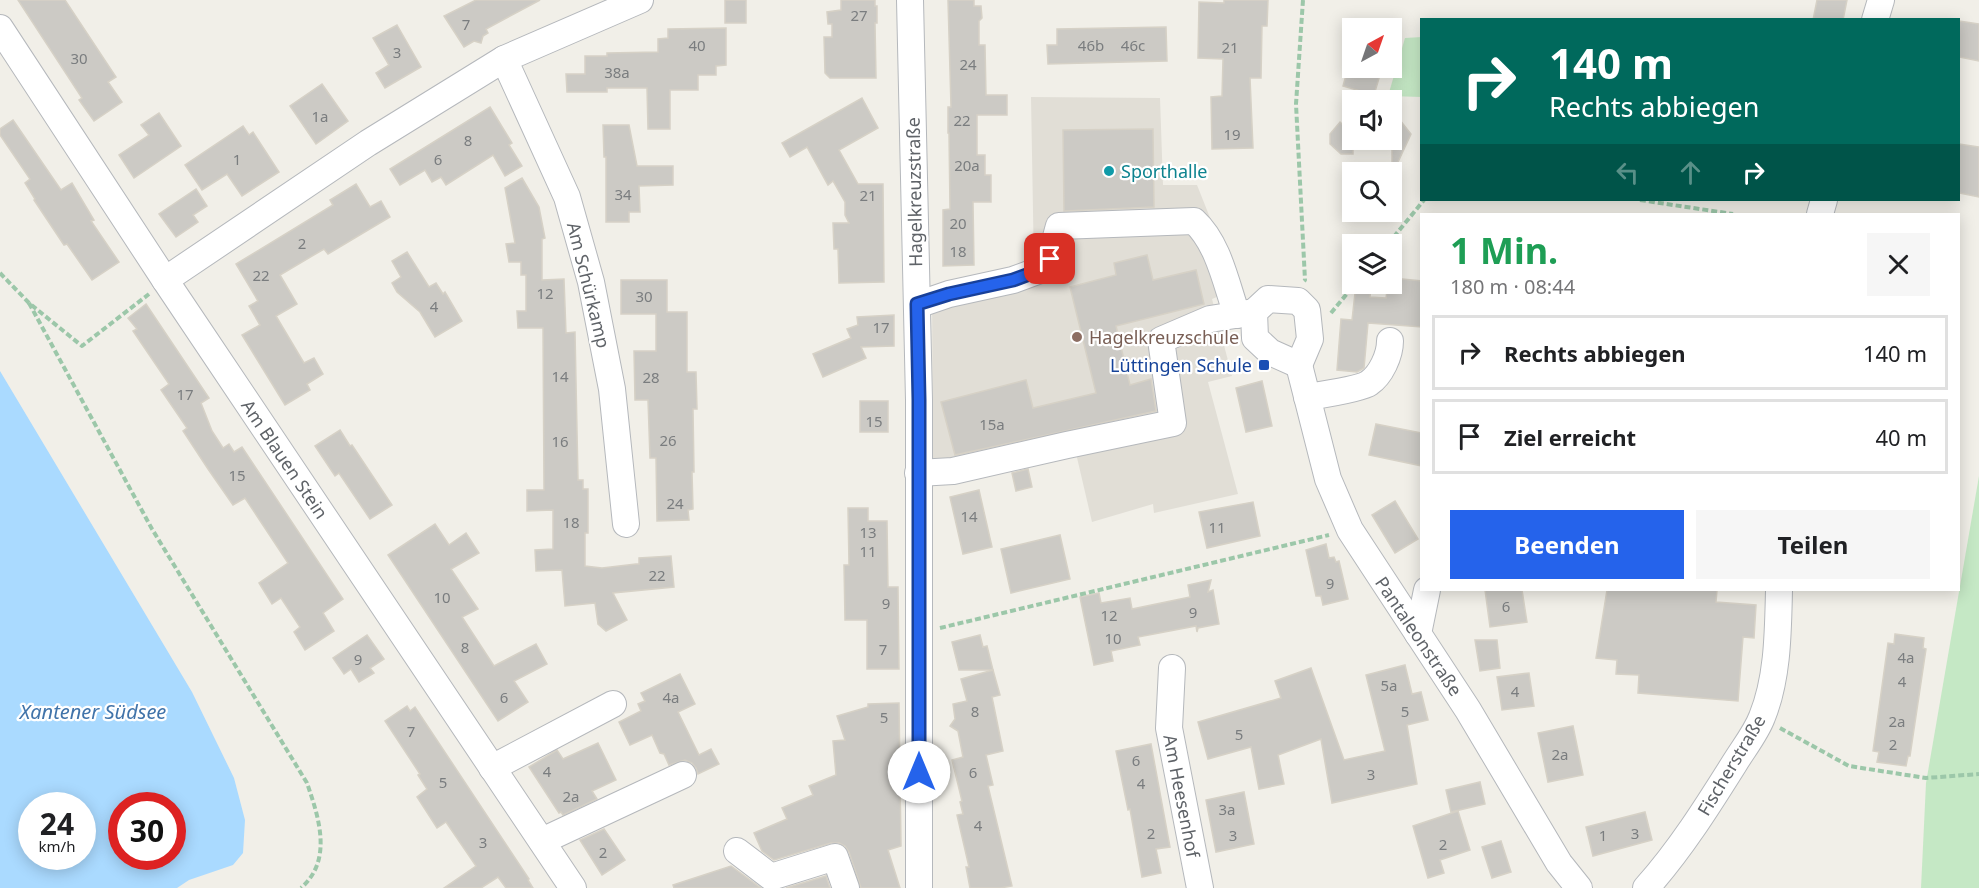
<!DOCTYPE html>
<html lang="de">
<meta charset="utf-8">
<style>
body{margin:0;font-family:"Noto Sans",sans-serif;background:#f6f6f6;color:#202124;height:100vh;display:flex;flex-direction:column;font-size:22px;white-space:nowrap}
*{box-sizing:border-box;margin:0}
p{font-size:20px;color:#757577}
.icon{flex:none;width:33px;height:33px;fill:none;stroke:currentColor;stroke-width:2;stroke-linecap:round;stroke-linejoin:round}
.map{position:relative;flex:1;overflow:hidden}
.drawer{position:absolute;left:1420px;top:213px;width:540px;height:378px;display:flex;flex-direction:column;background:#fff;border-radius:0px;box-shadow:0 3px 15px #0003}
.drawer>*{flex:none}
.guide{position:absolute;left:1420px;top:18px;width:540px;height:183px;border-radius:0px;box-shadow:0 3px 15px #0003;background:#00695c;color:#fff;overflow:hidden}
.needle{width:39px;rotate:40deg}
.fabs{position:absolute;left:1342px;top:18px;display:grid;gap:12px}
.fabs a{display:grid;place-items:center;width:60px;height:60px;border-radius:0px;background:#fff;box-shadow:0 3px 15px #0003;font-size:30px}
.speed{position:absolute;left:18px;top:792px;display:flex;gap:12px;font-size:30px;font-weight:700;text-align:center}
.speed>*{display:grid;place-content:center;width:78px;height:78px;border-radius:50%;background:#fff;box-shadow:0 3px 15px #0003;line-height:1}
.speed small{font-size:15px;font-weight:400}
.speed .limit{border:9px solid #d22;background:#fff;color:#111}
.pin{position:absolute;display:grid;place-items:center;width:51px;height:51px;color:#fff;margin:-26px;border-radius:12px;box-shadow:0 3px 9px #0006}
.me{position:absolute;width:66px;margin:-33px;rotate:0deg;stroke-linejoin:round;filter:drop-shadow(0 0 4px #0008)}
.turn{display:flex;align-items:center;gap:21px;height:126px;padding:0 30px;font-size:27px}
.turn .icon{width:78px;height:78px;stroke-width:2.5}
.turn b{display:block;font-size:42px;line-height:51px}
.lanes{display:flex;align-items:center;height:57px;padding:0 30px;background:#0003;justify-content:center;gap:30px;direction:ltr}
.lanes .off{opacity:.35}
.round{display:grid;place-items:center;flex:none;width:63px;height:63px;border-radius:0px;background:#f6f6f6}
.summary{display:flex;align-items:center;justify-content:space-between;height:102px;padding:0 30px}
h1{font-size:36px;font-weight:700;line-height:45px;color:#1e9e55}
.cta{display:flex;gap:12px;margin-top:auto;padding:12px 30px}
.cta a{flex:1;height:69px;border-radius:0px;background:#2563eb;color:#fff;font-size:24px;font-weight:700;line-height:69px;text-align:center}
.cta a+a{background:#f6f6f6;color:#202124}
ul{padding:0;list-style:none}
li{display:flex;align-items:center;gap:18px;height:75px;margin:0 12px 9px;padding:0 18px;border:3px solid #e0e0e0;border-radius:0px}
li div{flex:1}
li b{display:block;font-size:22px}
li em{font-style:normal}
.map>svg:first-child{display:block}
.education{fill:#e1ded6}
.green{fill:#c5e8c5}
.water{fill:#aadaff;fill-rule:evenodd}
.building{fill:#cccac5;stroke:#d6d1c6;stroke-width:1.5}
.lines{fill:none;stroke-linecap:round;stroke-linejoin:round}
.minor-casing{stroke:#b5b8bc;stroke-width:28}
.path{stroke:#9cc7a9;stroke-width:4;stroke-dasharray:6 3;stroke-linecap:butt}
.minor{stroke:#fff;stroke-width:26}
.route-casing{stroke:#184099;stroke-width:15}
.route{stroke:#2563eb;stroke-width:10}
.culture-dot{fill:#0f9aa8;stroke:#fff;stroke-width:2}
.education-dot{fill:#8d6e63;stroke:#fff;stroke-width:2}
.transit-dot{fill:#1a4fb4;stroke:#fff;stroke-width:2}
.labels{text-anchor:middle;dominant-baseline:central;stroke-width:4.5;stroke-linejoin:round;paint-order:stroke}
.number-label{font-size:15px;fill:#7a7d7f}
.culture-label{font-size:18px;fill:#0d838f;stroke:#fff;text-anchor:start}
.street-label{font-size:18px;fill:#5f6368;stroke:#fff}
.education-label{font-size:18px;fill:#785e54;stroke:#fff;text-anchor:start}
.transit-label{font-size:18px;fill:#164399;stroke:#fff;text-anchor:end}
.water-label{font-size:20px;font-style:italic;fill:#4174aa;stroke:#fff}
</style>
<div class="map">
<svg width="1979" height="888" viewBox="0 0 1979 888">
<rect width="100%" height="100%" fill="#f1efe8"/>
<!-- education -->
<path class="education" d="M 1031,97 L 1160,98 L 1163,185 L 1197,185 L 1238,288 L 1212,299 L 1232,376 L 1208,382 L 1238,494 L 1154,513 L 1153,504 L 1092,522 L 1075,449 L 933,460 L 932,292 L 1034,268 Z"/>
<!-- green -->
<g class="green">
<path d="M 1422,37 L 1422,97 L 1388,96 L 1405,38 Z"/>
<path d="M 1979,476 L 1979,888 L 1921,888 L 1926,783 Z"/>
</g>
<!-- water -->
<path class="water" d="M 0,371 L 192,692 L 234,778 L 245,820 L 243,853 L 233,865 L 189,880 L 177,888 L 0,888 ZM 32,806 L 82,806 L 82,856 L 32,856 ZM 122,806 L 172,806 L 172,856 L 122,856 Z"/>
<!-- building -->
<g class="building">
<path d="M 18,0 L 65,0 L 116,77 L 108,82 L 122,102 L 94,121 L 79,100 L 82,98 Z"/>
<path d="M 476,0 L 540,0 L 486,29 L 488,33 L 483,36 L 481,43 L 474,41 L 464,47 L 444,16 Z"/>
<rect x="725" y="0" width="21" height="23"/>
<path d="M 841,0 L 875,0 L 875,6 L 877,6 L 877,23 L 875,23 L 876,78 L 830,78 L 825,73 L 824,37 L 832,37 L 832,24 L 828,24 L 827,12 L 841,10 Z"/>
<path d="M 948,0 L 974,0 L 974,6 L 981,6 L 982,18 L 979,21 L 979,45 L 985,45 L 986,95 L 1007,95 L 1007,115 L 977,115 L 977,155 L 985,155 L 985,175 L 991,175 L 991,202 L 973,202 L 974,265 L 943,266 L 943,210 L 950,209 L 949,133 L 948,133 L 948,107 L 951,107 Z"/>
<path d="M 1224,0 L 1268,0 L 1267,26 L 1262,26 L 1261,78 L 1250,78 L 1253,148 L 1212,149 L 1211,97 L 1222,96 L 1223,59 L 1198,58 L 1199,2 L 1224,3 Z"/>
<path d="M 1817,0 L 1847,0 L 1843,20 L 1813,20 Z"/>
<path d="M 1959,21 L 1979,24 L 1979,61 L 1959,57 Z"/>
<path d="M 397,25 L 421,67 L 385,88 L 376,73 L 389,65 L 373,38 Z"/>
<path d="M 1166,27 L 1167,61 L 1048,64 L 1047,45 L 1057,45 L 1057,29 Z"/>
<path d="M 726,28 L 726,65 L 716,66 L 716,75 L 698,75 L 698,90 L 670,90 L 670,129 L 648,129 L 647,88 L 607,88 L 607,92 L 567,92 L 566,74 L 585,74 L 585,56 L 607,56 L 607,53 L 658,52 L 658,39 L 668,38 L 668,29 Z"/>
<path d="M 1348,68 L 1382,68 L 1374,95 L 1343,86 Z"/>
<path d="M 322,84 L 348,121 L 316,144 L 290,106 Z"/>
<path d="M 862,98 L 878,128 L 839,150 L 858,184 L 883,184 L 884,282 L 839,283 L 838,249 L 834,249 L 833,223 L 849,223 L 845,215 L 845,202 L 833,181 L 828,185 L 807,147 L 790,157 L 782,143 Z"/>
<path d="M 490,107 L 512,143 L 509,145 L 522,166 L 505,176 L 493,155 L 446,185 L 441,177 L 432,182 L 425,170 L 400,185 L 390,169 Z"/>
<path d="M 1392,110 L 1411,134 L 1392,175 Z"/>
<path d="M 159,113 L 181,146 L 134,178 L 119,155 L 149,135 L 141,125 Z"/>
<path d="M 13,120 L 61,190 L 72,183 L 94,220 L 91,221 L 119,262 L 92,280 L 67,244 L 64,245 L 34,200 L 35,199 L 25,183 L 30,179 L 0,135 L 0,129 Z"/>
<path d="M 1340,122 L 1344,126 L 1353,126 L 1353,154 L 1341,154 L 1330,144 L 1330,134 Z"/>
<path d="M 603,125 L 629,125 L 637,166 L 673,166 L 673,185 L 639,186 L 640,212 L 629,212 L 629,222 L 606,222 L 606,157 L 604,157 Z"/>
<path d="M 243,126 L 249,135 L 253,132 L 279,172 L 242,196 L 227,174 L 202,190 L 185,165 Z"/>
<path d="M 1153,129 L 1154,207 L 1064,211 L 1063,130 Z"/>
<path d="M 1959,144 L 1979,147 L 1979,197 L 1959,193 Z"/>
<path d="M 522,178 L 539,207 L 545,238 L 542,239 L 542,280 L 564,279 L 566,333 L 575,332 L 578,480 L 583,480 L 583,489 L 588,489 L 588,533 L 585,533 L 585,566 L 602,568 L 636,564 L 639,564 L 639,558 L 671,556 L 674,587 L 613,593 L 627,620 L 606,631 L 598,624 L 595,603 L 565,606 L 562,570 L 536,571 L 535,550 L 553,549 L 553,510 L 527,511 L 527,490 L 544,490 L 543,328 L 518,328 L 517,311 L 526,311 L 526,275 L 521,275 L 521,262 L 509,262 L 506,244 L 515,243 L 505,188 Z"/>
<path d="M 356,184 L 370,207 L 381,201 L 390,217 L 328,254 L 324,249 L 280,275 L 297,304 L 276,316 L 304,363 L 314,358 L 323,374 L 307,384 L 310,390 L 285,405 L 242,335 L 260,325 L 249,306 L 258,301 L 236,264 L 333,205 L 330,200 Z"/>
<path d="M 196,189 L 207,206 L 193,215 L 198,222 L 176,237 L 159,214 Z"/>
<path d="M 407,252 L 429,287 L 436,283 L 443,294 L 445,292 L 462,321 L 435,337 L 420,312 L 397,292 L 392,283 L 401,277 L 392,261 Z"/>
<path d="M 1147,255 L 1153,280 L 1196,270 L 1204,304 L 1116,326 L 1130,385 L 1151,379 L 1156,411 L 955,455 L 941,402 L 1026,380 L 1033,408 L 1096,393 L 1070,287 L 1116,275 L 1114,263 Z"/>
<path d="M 1392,278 L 1422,281 L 1422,327 L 1368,323 L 1364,368 L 1357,372 L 1337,370 L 1341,319 L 1352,320 L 1356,284 L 1371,284 L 1370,297 L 1386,298 L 1388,284 L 1392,284 Z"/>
<path d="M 621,280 L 667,280 L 667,312 L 687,312 L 687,372 L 696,372 L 697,409 L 693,409 L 694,472 L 692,472 L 693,509 L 688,510 L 689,520 L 657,521 L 656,458 L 650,458 L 648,400 L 635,400 L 634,351 L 656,351 L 656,314 L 621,314 Z"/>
<path d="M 146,304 L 209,398 L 201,403 L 212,431 L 223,448 L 229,444 L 234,452 L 242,447 L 343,599 L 323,613 L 334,631 L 305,650 L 294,632 L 300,627 L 281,598 L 272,604 L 259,583 L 288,563 L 245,498 L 233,505 L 208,469 L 183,431 L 187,428 L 161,390 L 169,384 L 133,331 L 137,329 L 128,318 Z"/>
<path d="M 894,315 L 894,346 L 861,347 L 866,358 L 823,377 L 813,354 L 851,338 L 847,329 L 858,325 L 857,317 Z"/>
<path d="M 1262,381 L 1272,426 L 1246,432 L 1236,388 Z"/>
<rect x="860" y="401" width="28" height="31"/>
<path d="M 1376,424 L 1422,433 L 1422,466 L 1369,455 Z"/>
<path d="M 340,430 L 350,446 L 352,445 L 392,505 L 370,519 L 339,473 L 335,476 L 315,446 Z"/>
<path d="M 1028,469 L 1032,487 L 1016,491 L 1012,473 Z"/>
<path d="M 979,490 L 992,547 L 963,554 L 950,497 Z"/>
<path d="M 1395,501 L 1418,539 L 1395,553 L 1372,515 Z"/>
<path d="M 1253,502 L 1260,536 L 1207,548 L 1199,512 Z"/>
<path d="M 848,508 L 868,508 L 868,521 L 887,521 L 888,587 L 898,587 L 899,669 L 867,669 L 867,620 L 845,620 L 844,565 L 849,565 Z"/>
<path d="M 435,524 L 449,545 L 466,533 L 479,553 L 451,569 L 478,609 L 462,617 L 494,666 L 536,644 L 547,664 L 514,681 L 528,702 L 498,721 L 388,555 Z"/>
<path d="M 1060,535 L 1070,579 L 1011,593 L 1001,549 Z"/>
<path d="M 1326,544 L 1329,558 L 1334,557 L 1336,562 L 1339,561 L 1348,599 L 1323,605 L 1321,596 L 1316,596 L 1306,550 Z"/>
<path d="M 1211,580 L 1208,592 L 1213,590 L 1219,624 L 1198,628 L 1197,632 L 1196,626 L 1138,637 L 1140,645 L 1111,651 L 1113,661 L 1094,665 L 1080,597 L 1099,593 L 1101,603 L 1130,598 L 1132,609 L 1190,597 L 1188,585 Z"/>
<path d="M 1485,590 L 1522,590 L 1527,622 L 1490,627 Z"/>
<path d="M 1607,590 L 1717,590 L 1716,602 L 1756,605 L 1754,638 L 1743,637 L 1738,701 L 1638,693 L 1639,675 L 1616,674 L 1617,660 L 1596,658 Z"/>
<path d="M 1895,634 L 1924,638 L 1923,648 L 1926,649 L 1910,756 L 1908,756 L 1906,766 L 1877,762 L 1879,752 L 1873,751 L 1888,643 L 1894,644 Z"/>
<path d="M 367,635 L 384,659 L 370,668 L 374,673 L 359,682 L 351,669 L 344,674 L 333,658 Z"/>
<path d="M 980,635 L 983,647 L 987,646 L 993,670 L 959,670 L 952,642 Z"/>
<path d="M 1475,640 L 1497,640 L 1500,668 L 1480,671 Z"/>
<path d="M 1405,665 L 1412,694 L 1421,692 L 1428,720 L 1407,725 L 1417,784 L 1332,803 L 1321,739 L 1278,755 L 1284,784 L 1259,789 L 1251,747 L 1208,759 L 1198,722 L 1281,698 L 1275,681 L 1311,668 L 1344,760 L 1385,751 L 1366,675 Z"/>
<path d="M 993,670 L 1000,695 L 992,697 L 1003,751 L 986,755 L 993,785 L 988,786 L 1012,886 L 1000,888 L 970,888 L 966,867 L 969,867 L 957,815 L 963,814 L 960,802 L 962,801 L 952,760 L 963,757 L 958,731 L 950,726 L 955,719 L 953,704 L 967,701 L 961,679 Z"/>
<path d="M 1529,673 L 1534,706 L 1502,710 L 1497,677 Z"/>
<path d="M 680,674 L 695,704 L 678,712 L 699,755 L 711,749 L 719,764 L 698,774 L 696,768 L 692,763 L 685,760 L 669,765 L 664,754 L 660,753 L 652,735 L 630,745 L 619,722 L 641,711 L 638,704 L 645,701 L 641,693 Z"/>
<path d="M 899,703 L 901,846 L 888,850 L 900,888 L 861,888 L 849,852 L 845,846 L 839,843 L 831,843 L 774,860 L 762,851 L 754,833 L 787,819 L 782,808 L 813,795 L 809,786 L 836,775 L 833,741 L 845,740 L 837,716 L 868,707 L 868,704 Z"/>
<path d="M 407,706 L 410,711 L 415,707 L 529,879 L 528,880 L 533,888 L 506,888 L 498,877 L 481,888 L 444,888 L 476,866 L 446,822 L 437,828 L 417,797 L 427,789 L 418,775 L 420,774 L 385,721 Z"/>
<path d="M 1573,726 L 1583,775 L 1548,782 L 1538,733 Z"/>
<path d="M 598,743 L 616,780 L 592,791 L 597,799 L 563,815 L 561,812 L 559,813 L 529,767 L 557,750 L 563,759 Z"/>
<path d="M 1151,744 L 1170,847 L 1156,849 L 1161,873 L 1142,877 L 1130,809 L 1128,810 L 1116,751 Z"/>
<path d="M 1480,782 L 1485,804 L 1451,812 L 1446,790 Z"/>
<path d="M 1244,792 L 1254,844 L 1216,852 L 1206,800 Z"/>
<path d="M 1458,811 L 1470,850 L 1440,860 L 1444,873 L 1428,878 L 1413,826 Z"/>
<path d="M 1645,812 L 1652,840 L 1593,856 L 1586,827 Z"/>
<path d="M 604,829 L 625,860 L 602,875 L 580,840 Z"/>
<path d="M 1501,841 L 1511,872 L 1492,878 L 1482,847 Z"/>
<path d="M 731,866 L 761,888 L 674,888 L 673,885 Z"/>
<path d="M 826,876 L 830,888 L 786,888 Z"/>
</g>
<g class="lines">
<!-- minor casing -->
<g class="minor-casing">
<g id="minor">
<path d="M 910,0 L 919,400 L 919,888"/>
<path d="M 1875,20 L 1881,0"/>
<path d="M 0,28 L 165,280 L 573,888"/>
<path d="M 504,59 L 567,197 L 591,282 L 612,389 L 626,524"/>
<path d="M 1820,214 L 1824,200"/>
<path d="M 165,280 L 368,143 L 504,59 L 640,0"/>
<path d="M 1268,299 L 1298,301 L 1307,310 L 1310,339 L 1299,365 L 1270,352 L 1255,338 L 1254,312 Z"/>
<path d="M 917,305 L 949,294 L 1013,280 L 1040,270 L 1050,259 L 1059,226 L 1194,221 C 1219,244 1226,284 1237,315"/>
<path d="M 1299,365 L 1328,479 L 1350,530 L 1468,710 L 1559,863 L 1579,888"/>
<path d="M 1307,397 C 1320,395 1361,389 1369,383 C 1381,375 1390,355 1390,341"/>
<path d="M 918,473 L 953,471 L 1067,445 L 1173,423 L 1161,340 L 1210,319 L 1254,312"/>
<path d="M 1418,634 L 1427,590"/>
<path d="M 1172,668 L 1169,728 L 1200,888"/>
<path d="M 492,768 L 613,704"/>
<path d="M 542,841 L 683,775"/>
<path d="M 737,851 L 771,877 L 835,857 L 846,888"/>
<path d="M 1646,888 C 1680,850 1707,807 1734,764 C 1743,749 1756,733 1762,717 C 1778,678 1778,631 1779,590"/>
</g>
</g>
<!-- path -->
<g class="path">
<path d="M 1303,0 L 1296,104 L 1305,280 L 1304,281"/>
<path d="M 1640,200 L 1733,214"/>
<path d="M 1388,244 L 1424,200"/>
<path d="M 0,273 L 29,303 L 82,346 L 149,294"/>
<path d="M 29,303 L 152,529 L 307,783 C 319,818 333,860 301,888"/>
<path d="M 1331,313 L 1355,284"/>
<path d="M 940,628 L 1329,535"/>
<path d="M 1780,728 L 1849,766 L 1926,778 L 1979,774"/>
</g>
<!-- minor -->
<use href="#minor" class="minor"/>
</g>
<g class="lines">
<!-- route casing -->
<g class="route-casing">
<path id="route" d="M 919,772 L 919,400 L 917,304 L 949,294 L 1013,280 L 1040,270 L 1050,259"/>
</g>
<!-- route -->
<use href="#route" class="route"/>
</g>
<!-- markers -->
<circle class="culture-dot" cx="1109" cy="171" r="6"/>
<circle class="education-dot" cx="1077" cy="337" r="6"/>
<rect class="transit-dot" x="1258" y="359" width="12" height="12" rx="3"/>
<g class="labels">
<!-- number labels -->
<g class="number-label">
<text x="859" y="15">27</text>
<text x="466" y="24">7</text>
<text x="697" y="45">40</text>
<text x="1091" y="45">46b</text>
<text x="1133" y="45">46c</text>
<text x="1230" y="47">21</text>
<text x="397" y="52">3</text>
<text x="79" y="58">30</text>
<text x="968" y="64">24</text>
<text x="617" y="72">38a</text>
<text x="320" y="116">1a</text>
<text x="962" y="120">22</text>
<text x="1232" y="134">19</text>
<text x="468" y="140">8</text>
<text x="237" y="159">1</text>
<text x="438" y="159">6</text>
<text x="967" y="165">20a</text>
<text x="623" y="194">34</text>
<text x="868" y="195">21</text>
<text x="958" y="223">20</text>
<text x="302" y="243">2</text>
<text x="958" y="251">18</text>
<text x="261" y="275">22</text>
<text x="545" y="293">12</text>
<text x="644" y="296">30</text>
<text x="434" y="306">4</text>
<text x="881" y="327">17</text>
<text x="560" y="376">14</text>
<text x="651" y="377">28</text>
<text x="185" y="394">17</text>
<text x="874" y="421">15</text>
<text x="992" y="424">15a</text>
<text x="668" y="440">26</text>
<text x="560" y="441">16</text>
<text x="237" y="475">15</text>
<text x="675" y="503">24</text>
<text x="969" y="516">14</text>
<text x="571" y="522">18</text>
<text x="1217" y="527">11</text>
<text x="868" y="532">13</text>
<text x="868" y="551">11</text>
<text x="657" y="575">22</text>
<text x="1330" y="583">9</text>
<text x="442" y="597">10</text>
<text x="886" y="603">9</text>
<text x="1506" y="606">6</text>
<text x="1193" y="612">9</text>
<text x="1109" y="615">12</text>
<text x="1113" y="638">10</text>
<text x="465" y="647">8</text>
<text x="883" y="649">7</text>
<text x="1906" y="657">4a</text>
<text x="358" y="659">9</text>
<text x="1902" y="681">4</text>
<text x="1389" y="685">5a</text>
<text x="1515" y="691">4</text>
<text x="504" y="697">6</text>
<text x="671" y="697">4a</text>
<text x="975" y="711">8</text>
<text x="1405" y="711">5</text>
<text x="884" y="717">5</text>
<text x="1897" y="721">2a</text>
<text x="411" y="731">7</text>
<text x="1239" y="734">5</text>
<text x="1893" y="744">2</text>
<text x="1560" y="754">2a</text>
<text x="1136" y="760">6</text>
<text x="547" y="771">4</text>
<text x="973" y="772">6</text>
<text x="1371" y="774">3</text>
<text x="443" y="782">5</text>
<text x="1141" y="783">4</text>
<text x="571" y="796">2a</text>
<text x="1227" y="809">3a</text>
<text x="978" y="825">4</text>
<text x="1151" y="833">2</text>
<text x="1635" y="833">3</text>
<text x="1233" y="835">3</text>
<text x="1603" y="835">1</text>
<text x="483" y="842">3</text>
<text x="1443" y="844">2</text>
<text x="603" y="852">2</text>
</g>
<!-- culture labels -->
<g class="culture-label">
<text x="1121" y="171">Sporthalle</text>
</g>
<!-- street labels -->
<g class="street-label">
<text transform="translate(914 192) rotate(-91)">Hagelkreuzstraße</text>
<text transform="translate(589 285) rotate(76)">Am Schürkamp</text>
<text transform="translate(285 459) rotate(56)">Am Blauen Stein</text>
<text transform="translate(1419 636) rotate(56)">Pantaleonstraße</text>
<text transform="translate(1731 765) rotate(-59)">Fischerstraße</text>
<text transform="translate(1182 796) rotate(79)">Am Heesenhof</text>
</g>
<!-- education labels -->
<g class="education-label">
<text x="1089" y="337">Hagelkreuzschule</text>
</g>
<!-- transit labels -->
<g class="transit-label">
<text x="1252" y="365">Lüttingen Schule</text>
</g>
<!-- water labels -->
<g class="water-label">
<text x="93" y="711">Xantener Südsee</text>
</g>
</g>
</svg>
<div class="fabs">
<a><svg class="needle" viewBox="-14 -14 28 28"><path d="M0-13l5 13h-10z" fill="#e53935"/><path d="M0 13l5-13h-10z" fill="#757577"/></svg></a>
<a><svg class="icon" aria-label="sound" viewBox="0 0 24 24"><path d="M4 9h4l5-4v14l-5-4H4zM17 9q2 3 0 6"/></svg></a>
<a><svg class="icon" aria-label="search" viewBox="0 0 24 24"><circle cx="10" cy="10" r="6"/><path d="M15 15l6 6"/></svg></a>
<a><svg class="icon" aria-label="layers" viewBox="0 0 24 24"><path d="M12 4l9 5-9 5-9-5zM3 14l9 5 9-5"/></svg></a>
</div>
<div class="speed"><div>24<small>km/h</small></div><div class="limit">30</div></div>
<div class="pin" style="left:1050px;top:259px;background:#d93025"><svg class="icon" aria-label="arrive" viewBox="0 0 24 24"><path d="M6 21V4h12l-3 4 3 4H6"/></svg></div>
<svg class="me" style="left:919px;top:772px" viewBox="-20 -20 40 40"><circle r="19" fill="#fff"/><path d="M0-13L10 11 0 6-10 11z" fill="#2563eb"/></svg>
<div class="guide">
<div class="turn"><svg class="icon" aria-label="right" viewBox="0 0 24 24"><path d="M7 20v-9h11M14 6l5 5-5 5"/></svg><div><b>140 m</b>Rechts abbiegen</div></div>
<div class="lanes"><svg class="icon off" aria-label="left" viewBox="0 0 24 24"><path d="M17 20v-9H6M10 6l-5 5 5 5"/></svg><svg class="icon off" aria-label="ahead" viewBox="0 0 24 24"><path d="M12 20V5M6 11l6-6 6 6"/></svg><svg class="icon" aria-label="right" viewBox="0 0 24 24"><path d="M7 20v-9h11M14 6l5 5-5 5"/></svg></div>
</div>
<section class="drawer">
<div class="summary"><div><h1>1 Min.</h1><p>180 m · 08:44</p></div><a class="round"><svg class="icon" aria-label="close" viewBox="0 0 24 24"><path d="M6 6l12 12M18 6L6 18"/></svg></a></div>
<ul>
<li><svg class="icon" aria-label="right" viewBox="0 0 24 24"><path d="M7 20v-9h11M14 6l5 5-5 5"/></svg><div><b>Rechts abbiegen</b></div><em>140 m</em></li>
<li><svg class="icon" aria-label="arrive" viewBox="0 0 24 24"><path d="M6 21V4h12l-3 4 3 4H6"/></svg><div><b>Ziel erreicht</b></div><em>40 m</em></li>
</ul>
<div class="cta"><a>Beenden</a><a>Teilen</a></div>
</section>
</div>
